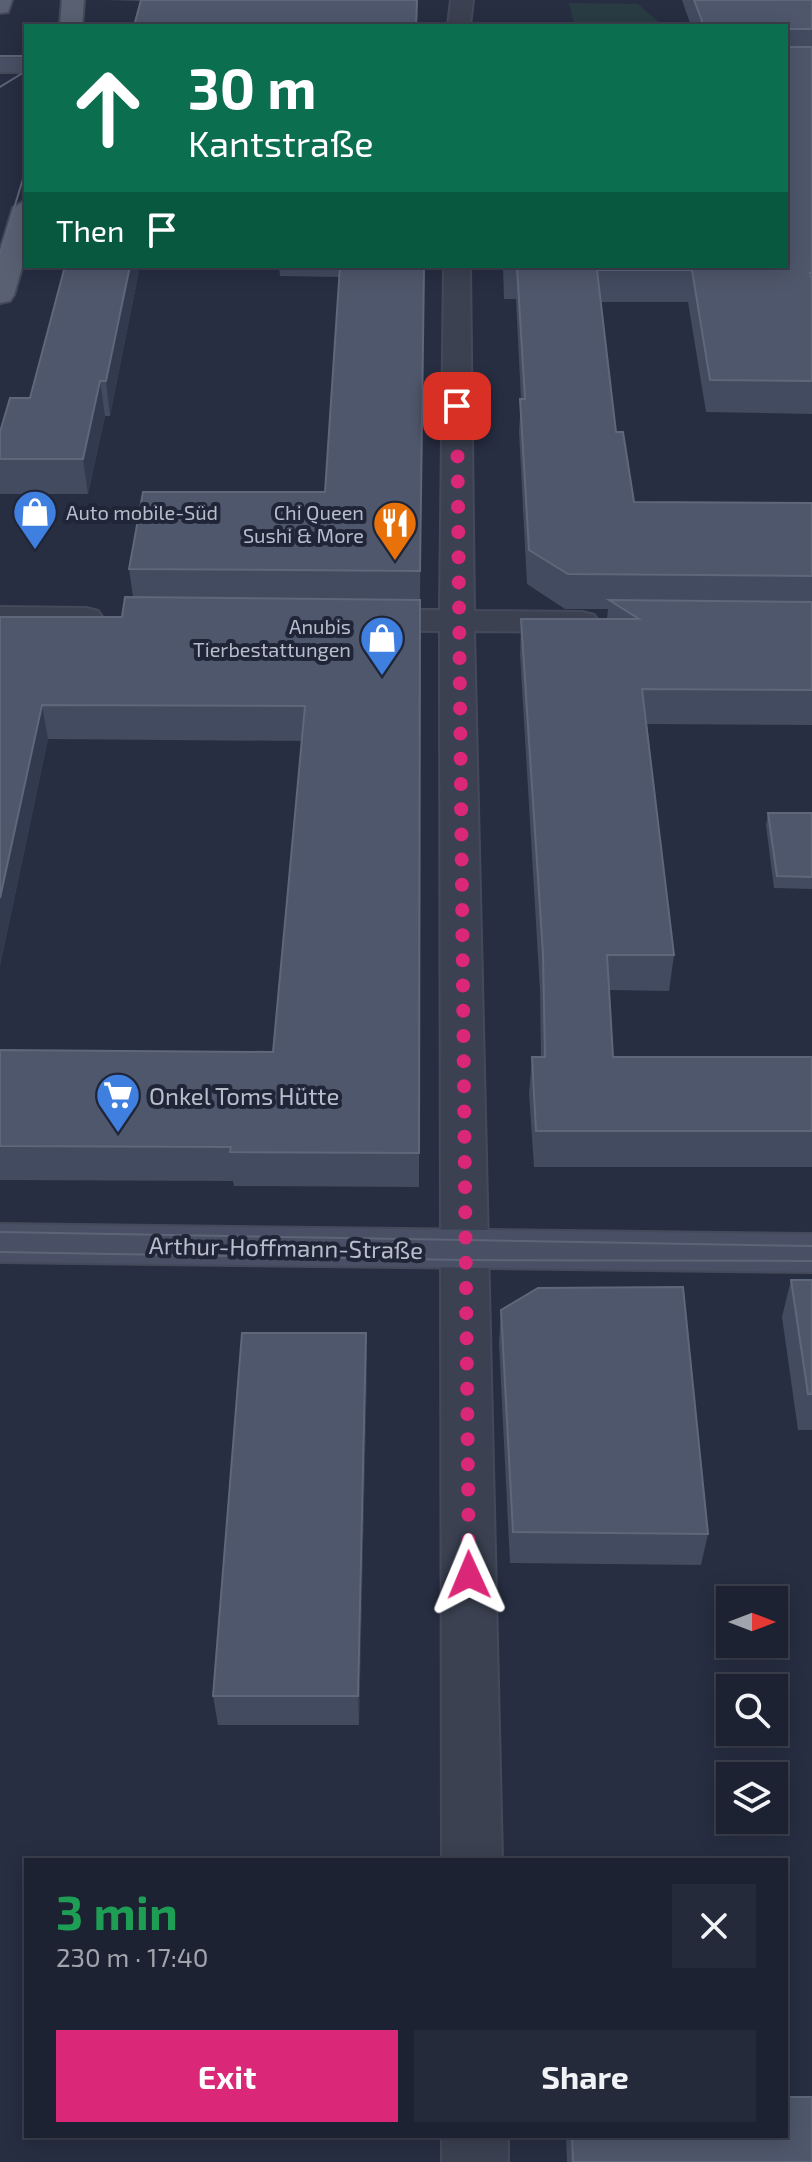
<!DOCTYPE html>
<meta charset="utf-8">
<style>
body{margin:0;font-family:"Exo 2",sans-serif;background:#252a3a;color:#f1f3f6;height:100vh;display:flex;flex-direction:column;font-size:30px;white-space:nowrap}
*{box-sizing:border-box;margin:0}
p{font-size:26px;color:#a0a4ac}
.icon{flex:none;width:44px;height:44px;fill:none;stroke:currentColor;stroke-width:2;stroke-linecap:round;stroke-linejoin:round}
.map{position:relative;flex:1;overflow:hidden}
.panel{position:absolute;left:24px;top:1858px;width:764px;height:280px;display:flex;flex-direction:column;background:#1d2232;border-radius:0px;box-shadow:0 4px 20px #0003,0 0 0 2px #3b3f4d}
.panel>*{flex:none}
.guide{position:absolute;left:24px;top:24px;width:764px;height:244px;border-radius:0px;box-shadow:0 4px 20px #0003,0 0 0 2px #3b3f4d;background:#0b6e4f;color:#fff;overflow:hidden}
.needle{width:52px;rotate:90deg}
.tools{position:absolute;left:716px;top:1586px;display:grid;gap:16px}
.tools a{display:grid;place-items:center;width:72px;height:72px;border-radius:0px;background:#1d2232;box-shadow:0 4px 20px #0003,0 0 0 2px #3b3f4d;font-size:40px}
.pin{position:absolute;display:grid;place-items:center;width:68px;height:68px;color:#fff;margin:-34px;border-radius:16px;box-shadow:0 4px 12px #0006}
.me{position:absolute;width:88px;margin:-44px;rotate:359deg;stroke-linejoin:round;filter:drop-shadow(0 0 6px #0008)}
.turn{display:flex;align-items:center;gap:28px;height:168px;padding:0 32px;font-size:36px}
.turn .icon{width:104px;height:104px;stroke-width:2.5}
.turn b{display:block;font-size:56px;line-height:68px}
.then{display:flex;align-items:center;height:76px;padding:0 32px;background:#0003;gap:16px;font-size:30px}
.round{display:grid;place-items:center;flex:none;width:84px;height:84px;border-radius:0px;background:#252a3a}
.summary{display:flex;align-items:center;justify-content:space-between;height:136px;padding:0 32px}
h1{font-size:48px;font-weight:700;line-height:60px;color:#1e9e55}
.primary-button{display:flex;gap:16px;margin-top:auto;padding:16px 32px}
.primary-button a{flex:1;height:92px;border-radius:0px;background:#db2777;color:#fff;font-size:32px;font-weight:700;line-height:92px;text-align:center}
.primary-button a+a{background:#252a3a;color:#f1f3f6}
.map>svg:first-child{display:block}
.green{fill:#293c43}
.lines{fill:none;stroke-linecap:round;stroke-linejoin:round}
.street-casing{stroke:#454a5b;stroke-width:4}
.secondary-casing{stroke:#454a5b;stroke-width:4}
.primary-casing{stroke:#454a5b;stroke-width:4}
.street{fill:#3b4151;fill-rule:evenodd}
.secondary{fill:#494f64;fill-rule:evenodd}
.primary{fill:#596071;fill-rule:evenodd}
.tram{stroke:#5d6478;stroke-width:2}
.wall{fill:#424b60}
.shaded-wall{fill:#323a4f}
.building{fill:#4f576c;stroke:#5f677a;stroke-width:2}
.route{stroke:#db2777;stroke-width:14;stroke-dasharray:0 25.2}
.labels{text-anchor:middle;dominant-baseline:central;stroke-width:8;stroke-linejoin:round;paint-order:stroke}
.far-poi-label{font-size:20px;fill:#b8bdcb;stroke:#202637;text-anchor:end}
.poi-label{font-size:24px;fill:#b8bdcb;stroke:#202637;text-anchor:start}
.street-label{font-size:24px;fill:#b8bdcb;stroke:#202637}
</style>
<div class="map">
<svg width="812" height="2162" viewBox="0 0 812 2162">
<rect width="100%" height="100%" fill="#272e42"/>
<!-- green -->
<path class="green" d="M 569,3 L 638,4 L 663,26 L 575,26 Z"/>
<g class="lines">
<!-- street casing -->
<g class="street-casing">
<g id="street">
<path d="M 451,0 L 473,0 L 470,26 L 448,26 Z"/>
<path d="M 444,266 L 470,266 L 474,611 L 582,612 L 594,615 L 599,622 L 594,629 L 582,632 L 474,631 L 502,1860 L 442,1860 L 440,631 L 358,630 L 346,627 L 341,620 L 346,613 L 358,610 L 440,610 Z"/>
<path d="M 0,607 L 86,608 L 98,611 L 103,618 L 98,625 L 86,628 L 0,627 Z"/>
<rect x="442" y="2136" width="66" height="26"/>
</g>
</g>
<!-- secondary casing -->
<g class="secondary-casing">
<g id="secondary">
<rect x="0" y="58" width="26" height="14"/>
<path d="M 0,1224 L 812,1234 L 812,1272 L 0,1262 Z"/>
</g>
</g>
<!-- primary casing -->
<g class="primary-casing">
<g id="primary">
<path d="M 0,0 L 12,0 L 8,12 L 0,13 Z"/>
<path d="M 62,0 L 84,0 L 82,26 L 60,26 Z"/>
<path d="M 26,200 L 26,253 L 14,295 L 10,301 L 0,303 L 0,251 L 13,208 Z"/>
</g>
</g>
<!-- street -->
<use href="#street" class="street"/>
<!-- secondary -->
<use href="#secondary" class="secondary"/>
<!-- primary -->
<use href="#primary" class="primary"/>
<!-- tram -->
<g class="tram">
<path d="M 0,56 L 26,56"/>
<path d="M 0,87 L 26,71"/>
<path d="M 0,254 L 26,169"/>
<path d="M 0,1232 L 812,1246"/>
<path d="M 0,1252 L 464,1260 L 812,1261"/>
</g>
</g>
<!-- wall -->
<g class="wall">
<path d="M 106,0 L 418,0 L 417,26 L 134,26 L 141,1 Z"/>
<path d="M 682,0 L 812,0 L 812,414 L 706,412 L 688,302 L 601,302 L 616,432 L 634,502 L 812,503 L 812,725 L 647,724 L 674,955 L 669,991 L 609,990 L 613,1057 L 812,1057 L 812,1167 L 534,1167 L 529,1093 L 532,1057 L 541,1057 L 540,990 L 520,654 L 521,619 L 607,619 L 608,609 L 565,609 L 527,584 L 519,432 L 521,399 L 516,299 L 504,299 L 503,266 L 786,266 L 786,26 L 691,26 Z"/>
<path d="M 140,266 L 110,416 L 105,416 L 88,494 L 0,494 L 0,432 L 30,398 Z"/>
<path d="M 279,266 L 424,266 L 420,600 L 419,1187 L 234,1186 L 233,1181 L 0,1180 L 0,1050 L 273,1052 L 302,741 L 48,739 L 0,966 L 0,617 L 122,617 L 133,597 L 129,569 L 325,492 L 340,277 L 280,276 Z"/>
<path d="M 768,813 L 812,813 L 812,889 L 774,888 L 766,825 Z"/>
<path d="M 791,1280 L 812,1280 L 812,1430 L 798,1430 L 782,1317 Z"/>
<path d="M 501,1310 L 708,1534 L 701,1565 L 510,1563 L 499,1343 Z"/>
<path d="M 366,1333 L 367,1366 L 359,1725 L 218,1725 L 213,1696 Z"/>
<path d="M 566,2136 L 786,2136 L 812,2162 L 567,2162 Z"/>
</g>
<!-- shaded-wall -->
<g class="shaded-wall">
<path d="M 130,266 L 140,266 L 110,416 L 106,381 Z"/>
<path d="M 100,381 L 105,416 L 88,494 L 83,459 Z"/>
<path d="M 42,705 L 48,739 L 0,966 L 0,898 Z"/>
<path d="M 366,1333 L 367,1366 L 359,1725 L 358,1696 Z"/>
</g>
<!-- building -->
<g class="building">
<path d="M 141,0 L 417,0 L 416,26 L 134,26 Z"/>
<path d="M 694,0 L 812,0 L 812,29 L 788,29 L 788,47 L 812,47 L 812,273 L 810,273 L 812,280 L 812,381 L 710,380 L 692,270 L 597,270 L 616,432 L 623,432 L 634,502 L 812,503 L 812,576 L 568,574 L 529,550 L 520,399 L 525,399 L 517,268 L 505,267 L 505,266 L 786,266 L 786,26 L 704,26 Z"/>
<path d="M 65,266 L 130,266 L 106,381 L 100,381 L 83,459 L 0,459 L 0,432 L 10,398 L 30,398 Z"/>
<path d="M 340,266 L 424,266 L 420,571 L 129,569 L 143,492 L 325,492 Z"/>
<path d="M 125,597 L 420,600 L 419,1153 L 230,1152 L 231,1147 L 0,1146 L 0,1050 L 273,1052 L 305,706 L 42,705 L 0,898 L 0,617 L 122,617 Z"/>
<path d="M 609,600 L 812,602 L 812,690 L 642,689 L 674,955 L 607,955 L 613,1057 L 812,1057 L 812,1131 L 536,1131 L 532,1057 L 545,1057 L 543,954 L 521,619 L 639,619 Z"/>
<path d="M 768,813 L 812,813 L 812,877 L 777,876 Z"/>
<path d="M 791,1280 L 812,1280 L 812,1394 L 808,1394 Z"/>
<path d="M 683,1287 L 708,1534 L 513,1532 L 501,1310 L 538,1288 Z"/>
<path d="M 242,1333 L 366,1333 L 358,1696 L 213,1696 Z"/>
<path d="M 786,2097 L 812,2097 L 812,2162 L 573,2162 L 572,2136 L 786,2136 Z"/>
</g>
<g class="lines">
<!-- route -->
<path class="route" d="M 457,406 L 469,1575"/>
</g>
<!-- icons -->
<defs>
<g id="shop-pin" transform="scale(2.3)"><path d="M0 17L-7.5 6A9.5 9.5 0 1 1 7.5 6Z" fill="#3f7fe0" stroke="#202637"/><path d="M-5-2.5h2.3a2.7 3.5 0 0 1 5.4 0H5L5.5 6h-11ZM-1.5-2.5h3a1.5 2.3 0 0 0-3 0Z" fill="#fff"/></g>
<g id="restaurant-pin" transform="scale(2.3)"><path d="M0 17L-7.5 6A9.5 9.5 0 1 1 7.5 6Z" fill="#e8710a" stroke="#202637"/><path d="M-5-6h1v4h1v-4h1v4h1v-4h1v5L-1.5 .5V6h-2V.5L-5-1ZM5-6V6H3V1.5H1.5Q1.5-4 5-6Z" fill="#fff"/></g>
<g id="supermarket-pin" transform="scale(2.3)"><path d="M0 17L-7.5 6A9.5 9.5 0 1 1 7.5 6Z" fill="#3f7fe0" stroke="#202637"/><path d="M-6-5.5h2.5l.6 2H6L4.5 2H-2.5L-4.4-4H-6ZM-1.5 3.2a1.3 1.3 0 1 0 .1 0ZM3 3.2a1.3 1.3 0 1 0 .1 0Z" fill="#fff"/></g>
</defs>
<g fill-rule="evenodd">
<use href="#shop-pin" x="35" y="512"/>
<use href="#restaurant-pin" x="395" y="523"/>
<use href="#shop-pin" x="382" y="638"/>
<use href="#supermarket-pin" x="118" y="1095"/>
</g>
<g class="labels">
<!-- far-poi labels -->
<g class="far-poi-label">
<text x="66" y="512" text-anchor="start">Auto mobile-Süd</text>
<text x="364" y="512">Chi Queen<tspan x="364" dy="23">Sushi &amp; More</tspan></text>
<text x="351" y="626">Anubis<tspan x="351" dy="23">Tierbestattungen</tspan></text>
</g>
<!-- poi labels -->
<g class="poi-label">
<text x="149" y="1095">Onkel Toms Hütte</text>
</g>
<!-- street labels -->
<g class="street-label">
<text transform="translate(286 1247) rotate(1)">Arthur-Hoffmann-Straße</text>
</g>
</g>
</svg>
<div class="tools">
<a><svg class="needle" viewBox="-14 -14 28 28"><path d="M0-13l5 13h-10z" fill="#e53935"/><path d="M0 13l5-13h-10z" fill="#a0a4ac"/></svg></a>
<a><svg class="icon" aria-label="search" viewBox="0 0 24 24"><circle cx="10" cy="10" r="6"/><path d="M15 15l6 6"/></svg></a>
<a><svg class="icon" aria-label="layers" viewBox="0 0 24 24"><path d="M12 4l9 5-9 5-9-5zM3 14l9 5 9-5"/></svg></a>
</div>
<div class="pin" style="left:457px;top:406px;background:#d93025"><svg class="icon" aria-label="arrive" viewBox="0 0 24 24"><path d="M6 21V4h12l-3 4 3 4H6"/></svg></div>
<svg class="me" style="left:469px;top:1575px" viewBox="-20 -20 40 40"><path d="M0-17L14 15 0 8-14 15z" fill="#db2777" stroke="#fff" stroke-width="4"/></svg>
<div class="guide">
<div class="turn"><svg class="icon" aria-label="ahead" viewBox="0 0 24 24"><path d="M12 20V5M6 11l6-6 6 6"/></svg><div><b>30 m</b>Kantstraße</div></div>
<div class="then">Then<svg class="icon" aria-label="arrive" viewBox="0 0 24 24"><path d="M6 21V4h12l-3 4 3 4H6"/></svg></div>
</div>
<section class="panel">
<div class="summary"><div><h1>3 min</h1><p>230 m · 17:40</p></div><a class="round"><svg class="icon" aria-label="close" viewBox="0 0 24 24"><path d="M6 6l12 12M18 6L6 18"/></svg></a></div>
<div class="primary-button"><a>Exit</a><a>Share</a></div>
</section>
</div>
